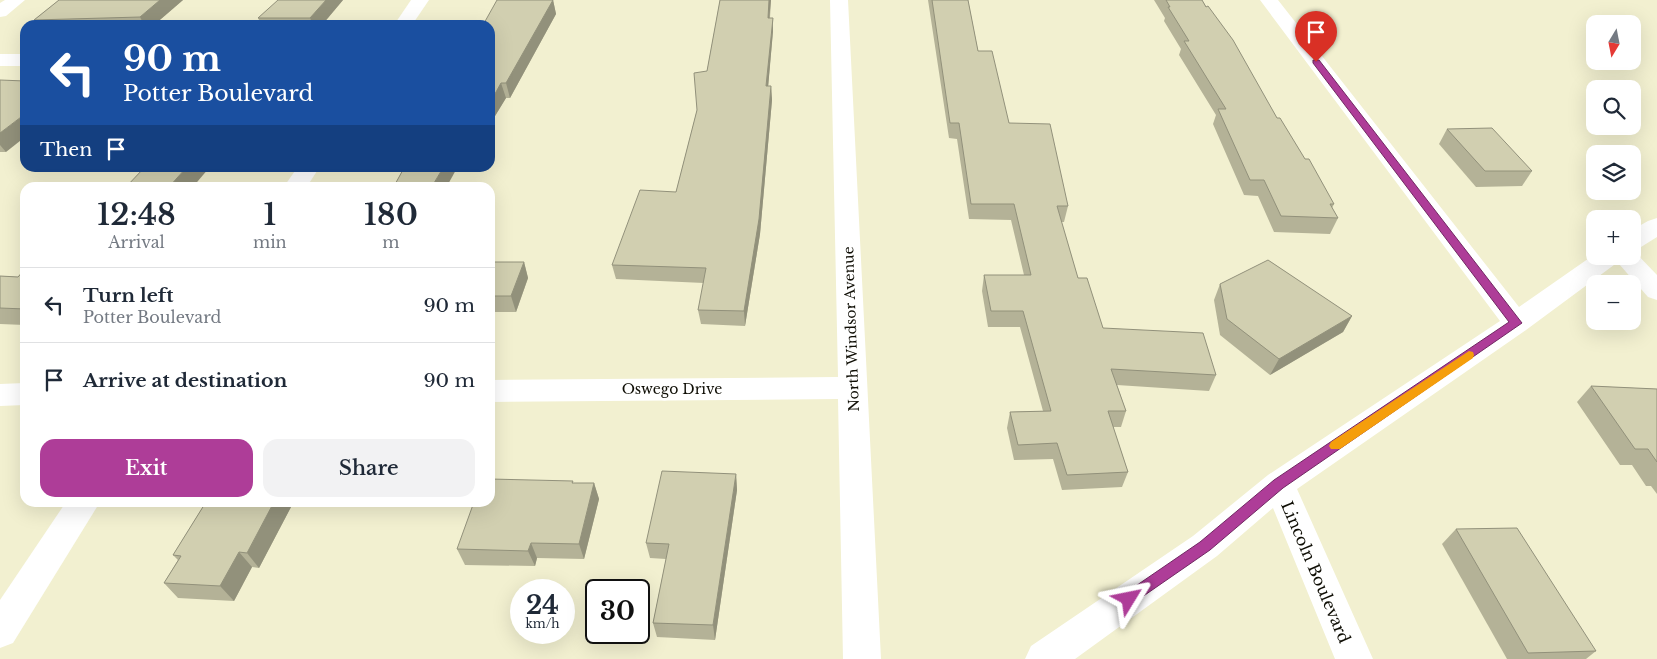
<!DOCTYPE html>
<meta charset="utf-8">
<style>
body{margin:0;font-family:"Libre Baskerville",serif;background:#f2f2f3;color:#1f2937;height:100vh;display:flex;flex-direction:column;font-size:19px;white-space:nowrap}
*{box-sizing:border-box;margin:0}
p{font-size:16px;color:#747a83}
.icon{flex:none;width:28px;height:28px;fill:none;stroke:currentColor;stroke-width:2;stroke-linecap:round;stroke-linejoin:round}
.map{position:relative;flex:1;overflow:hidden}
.details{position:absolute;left:20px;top:182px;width:475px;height:325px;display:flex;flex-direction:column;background:#fff;border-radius:15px;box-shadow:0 5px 20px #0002}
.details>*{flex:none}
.guide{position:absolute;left:20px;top:20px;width:475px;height:152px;border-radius:15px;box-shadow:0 5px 20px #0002;background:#1a4fa0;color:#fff;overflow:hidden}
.needle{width:32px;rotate:190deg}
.fabs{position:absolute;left:1586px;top:15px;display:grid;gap:10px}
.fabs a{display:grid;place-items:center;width:55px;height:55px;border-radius:10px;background:#fff;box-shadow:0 5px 20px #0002;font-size:25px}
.speed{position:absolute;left:510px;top:579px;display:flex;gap:10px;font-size:25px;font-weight:700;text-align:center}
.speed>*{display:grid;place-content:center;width:65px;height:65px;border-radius:50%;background:#fff;box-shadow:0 5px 20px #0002;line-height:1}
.speed small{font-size:12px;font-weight:400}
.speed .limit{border:2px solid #111;border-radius:8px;background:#fff;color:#111}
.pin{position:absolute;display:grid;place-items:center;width:42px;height:42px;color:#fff;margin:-51px -21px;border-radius:50% 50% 50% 0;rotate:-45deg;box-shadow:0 0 5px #0007}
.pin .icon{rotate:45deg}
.me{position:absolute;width:55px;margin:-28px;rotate:55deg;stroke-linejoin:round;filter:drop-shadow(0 0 4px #0008)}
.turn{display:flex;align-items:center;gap:18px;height:105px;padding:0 20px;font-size:22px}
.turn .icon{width:65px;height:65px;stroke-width:2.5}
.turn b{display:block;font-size:35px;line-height:42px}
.then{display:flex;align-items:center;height:48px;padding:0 20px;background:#0003;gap:10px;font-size:19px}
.eta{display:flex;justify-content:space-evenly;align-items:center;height:85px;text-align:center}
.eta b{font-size:30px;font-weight:600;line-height:35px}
.button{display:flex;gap:10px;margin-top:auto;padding:10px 20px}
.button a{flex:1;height:58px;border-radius:15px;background:#ae3d98;color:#fff;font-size:20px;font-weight:600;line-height:58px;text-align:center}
.button a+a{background:#f2f2f3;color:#1f2937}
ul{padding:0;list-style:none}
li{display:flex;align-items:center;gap:15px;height:75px;padding:0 20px;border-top:1px solid #e0e1e3}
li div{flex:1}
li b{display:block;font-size:19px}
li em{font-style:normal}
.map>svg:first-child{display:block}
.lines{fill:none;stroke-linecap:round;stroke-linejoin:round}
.street{fill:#fff;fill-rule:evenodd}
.secondary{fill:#fff;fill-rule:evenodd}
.wall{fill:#b4b297}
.shaded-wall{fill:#92917b}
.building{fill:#d1cfb0;stroke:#92917b}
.route{fill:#ae3d98;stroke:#712863}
.slow{fill:#f59e0b}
.labels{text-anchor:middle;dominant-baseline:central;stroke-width:5;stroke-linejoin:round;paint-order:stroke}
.street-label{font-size:14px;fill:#0f0e05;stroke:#fff}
.near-street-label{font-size:16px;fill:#0f0e05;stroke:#fff}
</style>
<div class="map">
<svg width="1657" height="659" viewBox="0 0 1657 659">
<rect width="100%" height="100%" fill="#f2f0d0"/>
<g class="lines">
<!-- street -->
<g class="street">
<path d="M 5,0 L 25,0 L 6,16 L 0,17 L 0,3 Z"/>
<path d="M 411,0 L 429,0 L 412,25 L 394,25 Z"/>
<path d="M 830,0 L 848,0 L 881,659 L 843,659 L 838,399 L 490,402 L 490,380 L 838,377 Z"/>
<path d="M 1260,0 L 1278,0 L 1519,307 L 1595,254 L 1595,256 L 1621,256 L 1618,262 L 1526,330 L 1297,489 L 1373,659 L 1335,659 L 1273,508 L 1217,556 L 1075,659 L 1025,659 L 1031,646 L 1193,536 L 1268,475 L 1500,321 Z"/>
<rect x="0" y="54" width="25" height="12"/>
<path d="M 297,168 L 319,168 L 306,188 L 283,188 Z"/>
<path d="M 1657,218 L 1657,237 L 1641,247 L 1632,249 L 1632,230 L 1648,221 Z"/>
<path d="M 25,383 L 25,405 L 0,406 L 0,384 Z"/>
<path d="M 66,502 L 100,502 L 13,643 L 0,648 L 0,600 Z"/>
</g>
<!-- secondary -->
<path class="secondary" d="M 1633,250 L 1657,275 L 1657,300 L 1648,297 L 1612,256 L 1632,256 Z"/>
</g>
<!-- wall -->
<g class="wall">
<path d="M 59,0 L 183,0 L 154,25 L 37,25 L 34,20 Z"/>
<path d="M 343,0 L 322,25 L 262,25 L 258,18 Z"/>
<path d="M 553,0 L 556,14 L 510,98 L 506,98 L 495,116 L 490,116 L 490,25 Z"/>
<path d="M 720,0 L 771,0 L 770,18 L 773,18 L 773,31 L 768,86 L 771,86 L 772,100 L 760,234 L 745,326 L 701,324 L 698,310 L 704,283 L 616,279 L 612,265 L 676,192 L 707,71 Z"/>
<path d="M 928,0 L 968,0 L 978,51 L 1009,123 L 1068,206 L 1064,222 L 1061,222 L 1078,278 L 1103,328 L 1216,375 L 1209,391 L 1117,385 L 1126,411 L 1121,427 L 1113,427 L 1128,472 L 1122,487 L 1062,490 L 1053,459 L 1014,460 L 1007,428 L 1010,412 L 1043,411 L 1020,327 L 988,327 L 982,291 L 984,275 L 1024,275 L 1011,220 L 969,219 L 957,139 L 949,138 Z"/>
<path d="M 1154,0 L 1202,0 L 1277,118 L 1334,204 L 1332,208 L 1338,218 L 1330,234 L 1274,232 L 1258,196 L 1244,195 L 1213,124 L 1216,115 L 1179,55 L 1181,49 L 1164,21 L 1165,18 Z"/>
<path d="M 0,80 L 6,152 L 0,152 Z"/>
<path d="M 1447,129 L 1532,171 L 1522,186 L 1476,187 L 1439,144 Z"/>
<path d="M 490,262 L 524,262 L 528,278 L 516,312 L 490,312 Z"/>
<path d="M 25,269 L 25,325 L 0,324 L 0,276 L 18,277 Z"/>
<path d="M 1220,284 L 1352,316 L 1343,332 L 1270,375 L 1220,335 L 1214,300 Z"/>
<path d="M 1591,386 L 1657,389 L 1657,494 L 1651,486 L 1646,486 L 1632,465 L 1620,465 L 1577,402 Z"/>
<path d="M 736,474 L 737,490 L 715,640 L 657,637 L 653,623 L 666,559 L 650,558 L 646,543 Z"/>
<path d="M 573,481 L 573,483 L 594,483 L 599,499 L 584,559 L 537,558 L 535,566 L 465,565 L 457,549 Z"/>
<path d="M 206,502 L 288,502 L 291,507 L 259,568 L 252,567 L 234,601 L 178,598 L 164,583 L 178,560 L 173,555 Z"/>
<path d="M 1456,529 L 1596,651 L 1586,659 L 1507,659 L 1442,544 Z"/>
</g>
<!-- shaded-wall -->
<g class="shaded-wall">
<path d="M 160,0 L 183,0 L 154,25 L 144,25 L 140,17 Z"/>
<path d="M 326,0 L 343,0 L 322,25 L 313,25 L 310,18 Z"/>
<path d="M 553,0 L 556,14 L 510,98 L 506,83 Z"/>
<path d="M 769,0 L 771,0 L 768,31 L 768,18 Z"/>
<path d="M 773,18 L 773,31 L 767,100 L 766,86 Z"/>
<path d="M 501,83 L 506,98 L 495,116 L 491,101 Z"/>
<path d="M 771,86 L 772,100 L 760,234 L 745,326 L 744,311 Z"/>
<path d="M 25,114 L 25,137 L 6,152 L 0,145 L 0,133 Z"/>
<path d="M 186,168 L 209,168 L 192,188 L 168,188 Z"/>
<path d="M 443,168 L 457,168 L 446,188 L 431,188 Z"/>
<path d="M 524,262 L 528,278 L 516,312 L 511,296 Z"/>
<path d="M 1352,316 L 1343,332 L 1270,375 L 1279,359 Z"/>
<path d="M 736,474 L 737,490 L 715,640 L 713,625 Z"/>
<path d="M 594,483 L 599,499 L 584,559 L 579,544 Z"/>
<path d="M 274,502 L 288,502 L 291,507 L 259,568 L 247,553 Z"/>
<path d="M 531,543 L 537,558 L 535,566 L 528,551 Z"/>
<path d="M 239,552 L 252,567 L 234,601 L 220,586 Z"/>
</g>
<!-- building -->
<g class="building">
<path d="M 59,0 L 160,0 L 140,17 L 34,20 Z"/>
<path d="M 278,0 L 326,0 L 310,18 L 258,18 Z"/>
<path d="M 497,0 L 553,0 L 506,83 L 501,83 L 491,101 L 490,101 L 490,25 L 483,25 Z"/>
<path d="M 720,0 L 769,0 L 768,18 L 773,18 L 766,86 L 771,86 L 759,219 L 744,311 L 698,310 L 706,268 L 612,265 L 640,190 L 676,192 L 697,110 L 694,73 L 707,71 Z"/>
<path d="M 932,0 L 968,0 L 978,51 L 992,51 L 1009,123 L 1050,124 L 1068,206 L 1057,206 L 1078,278 L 1087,278 L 1103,328 L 1203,333 L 1216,375 L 1111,369 L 1126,411 L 1108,411 L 1128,472 L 1067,475 L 1057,443 L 1018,445 L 1010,412 L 1051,411 L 1023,311 L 991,311 L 984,275 L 1031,275 L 1014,204 L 971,204 L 959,123 L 950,123 Z"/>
<path d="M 1166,0 L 1202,0 L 1206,7 L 1208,6 L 1233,40 L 1277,118 L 1280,118 L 1305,159 L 1309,159 L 1334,204 L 1330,204 L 1338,218 L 1281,216 L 1264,180 L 1250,180 L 1218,109 L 1226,109 L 1184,41 L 1189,41 L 1168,7 L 1170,7 Z"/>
<path d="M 0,80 L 25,81 L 25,114 L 0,133 Z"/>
<path d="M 1492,128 L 1532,171 L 1485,171 L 1447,129 Z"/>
<path d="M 144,168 L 186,168 L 168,188 L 125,188 Z"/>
<path d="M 404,168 L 443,168 L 431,188 L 393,188 Z"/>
<path d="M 1268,260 L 1352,316 L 1279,359 L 1227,319 L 1220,284 Z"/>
<path d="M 490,262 L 524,262 L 511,296 L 490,296 Z"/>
<path d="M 25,269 L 25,309 L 0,308 L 0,276 L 18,277 Z"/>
<path d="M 1591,386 L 1657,389 L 1657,462 L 1648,449 L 1635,449 Z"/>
<path d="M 662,471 L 736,474 L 713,625 L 653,623 L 669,544 L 646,543 Z"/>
<path d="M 490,479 L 573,481 L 572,483 L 594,483 L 579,544 L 531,543 L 528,551 L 457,549 L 474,502 L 490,502 Z"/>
<path d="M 206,502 L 274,502 L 247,553 L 239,552 L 220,586 L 164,583 L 181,556 L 173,555 Z"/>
<path d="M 1517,528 L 1596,651 L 1528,653 L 1456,529 Z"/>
</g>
<!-- route -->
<path class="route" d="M 1313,60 L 1319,60 L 1522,323 L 1283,488 L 1210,550 L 1129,606 L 1124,604 L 1122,599 L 1124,594 L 1200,542 L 1274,480 L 1509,322 L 1313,63 Z"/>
<!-- slow -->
<path class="slow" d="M 1469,351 L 1473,352 L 1474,355 L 1473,358 L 1340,449 L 1331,449 L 1329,446 L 1331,442 Z"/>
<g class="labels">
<!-- street labels -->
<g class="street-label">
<text transform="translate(851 329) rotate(-92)">North Windsor Avenue</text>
<text x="672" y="389">Oswego Drive</text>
</g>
<!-- near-street labels -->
<g class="near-street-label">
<text transform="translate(1316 572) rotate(67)">Lincoln Boulevard</text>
</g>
</g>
</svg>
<div class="fabs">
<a><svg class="needle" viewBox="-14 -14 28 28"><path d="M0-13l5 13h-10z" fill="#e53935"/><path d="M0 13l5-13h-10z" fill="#747a83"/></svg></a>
<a><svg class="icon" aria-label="search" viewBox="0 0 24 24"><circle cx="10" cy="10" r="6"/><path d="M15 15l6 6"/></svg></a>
<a><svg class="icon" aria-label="layers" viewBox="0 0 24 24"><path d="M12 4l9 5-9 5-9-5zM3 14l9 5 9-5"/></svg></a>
<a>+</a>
<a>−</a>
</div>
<div class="speed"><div>24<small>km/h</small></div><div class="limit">30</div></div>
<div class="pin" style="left:1316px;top:62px;background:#d93025"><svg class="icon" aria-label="arrive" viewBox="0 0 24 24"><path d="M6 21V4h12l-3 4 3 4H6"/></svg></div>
<svg class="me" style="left:1129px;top:599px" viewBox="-20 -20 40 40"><path d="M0-17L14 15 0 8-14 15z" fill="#ae3d98" stroke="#fff" stroke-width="4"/></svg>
<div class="guide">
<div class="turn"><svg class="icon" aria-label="left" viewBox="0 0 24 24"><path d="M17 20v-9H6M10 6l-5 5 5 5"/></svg><div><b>90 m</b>Potter Boulevard</div></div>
<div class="then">Then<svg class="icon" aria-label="arrive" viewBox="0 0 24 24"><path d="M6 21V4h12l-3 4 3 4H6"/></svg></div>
</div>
<section class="details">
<div class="eta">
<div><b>12:48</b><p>Arrival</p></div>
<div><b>1</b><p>min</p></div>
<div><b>180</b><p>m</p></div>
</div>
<ul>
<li><svg class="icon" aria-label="left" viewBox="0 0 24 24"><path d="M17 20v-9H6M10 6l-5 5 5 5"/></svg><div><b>Turn left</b><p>Potter Boulevard</p></div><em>90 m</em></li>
<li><svg class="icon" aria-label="arrive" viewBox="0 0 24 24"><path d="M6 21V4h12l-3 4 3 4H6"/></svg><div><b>Arrive at destination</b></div><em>90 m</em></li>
</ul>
<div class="button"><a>Exit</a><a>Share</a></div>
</section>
</div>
